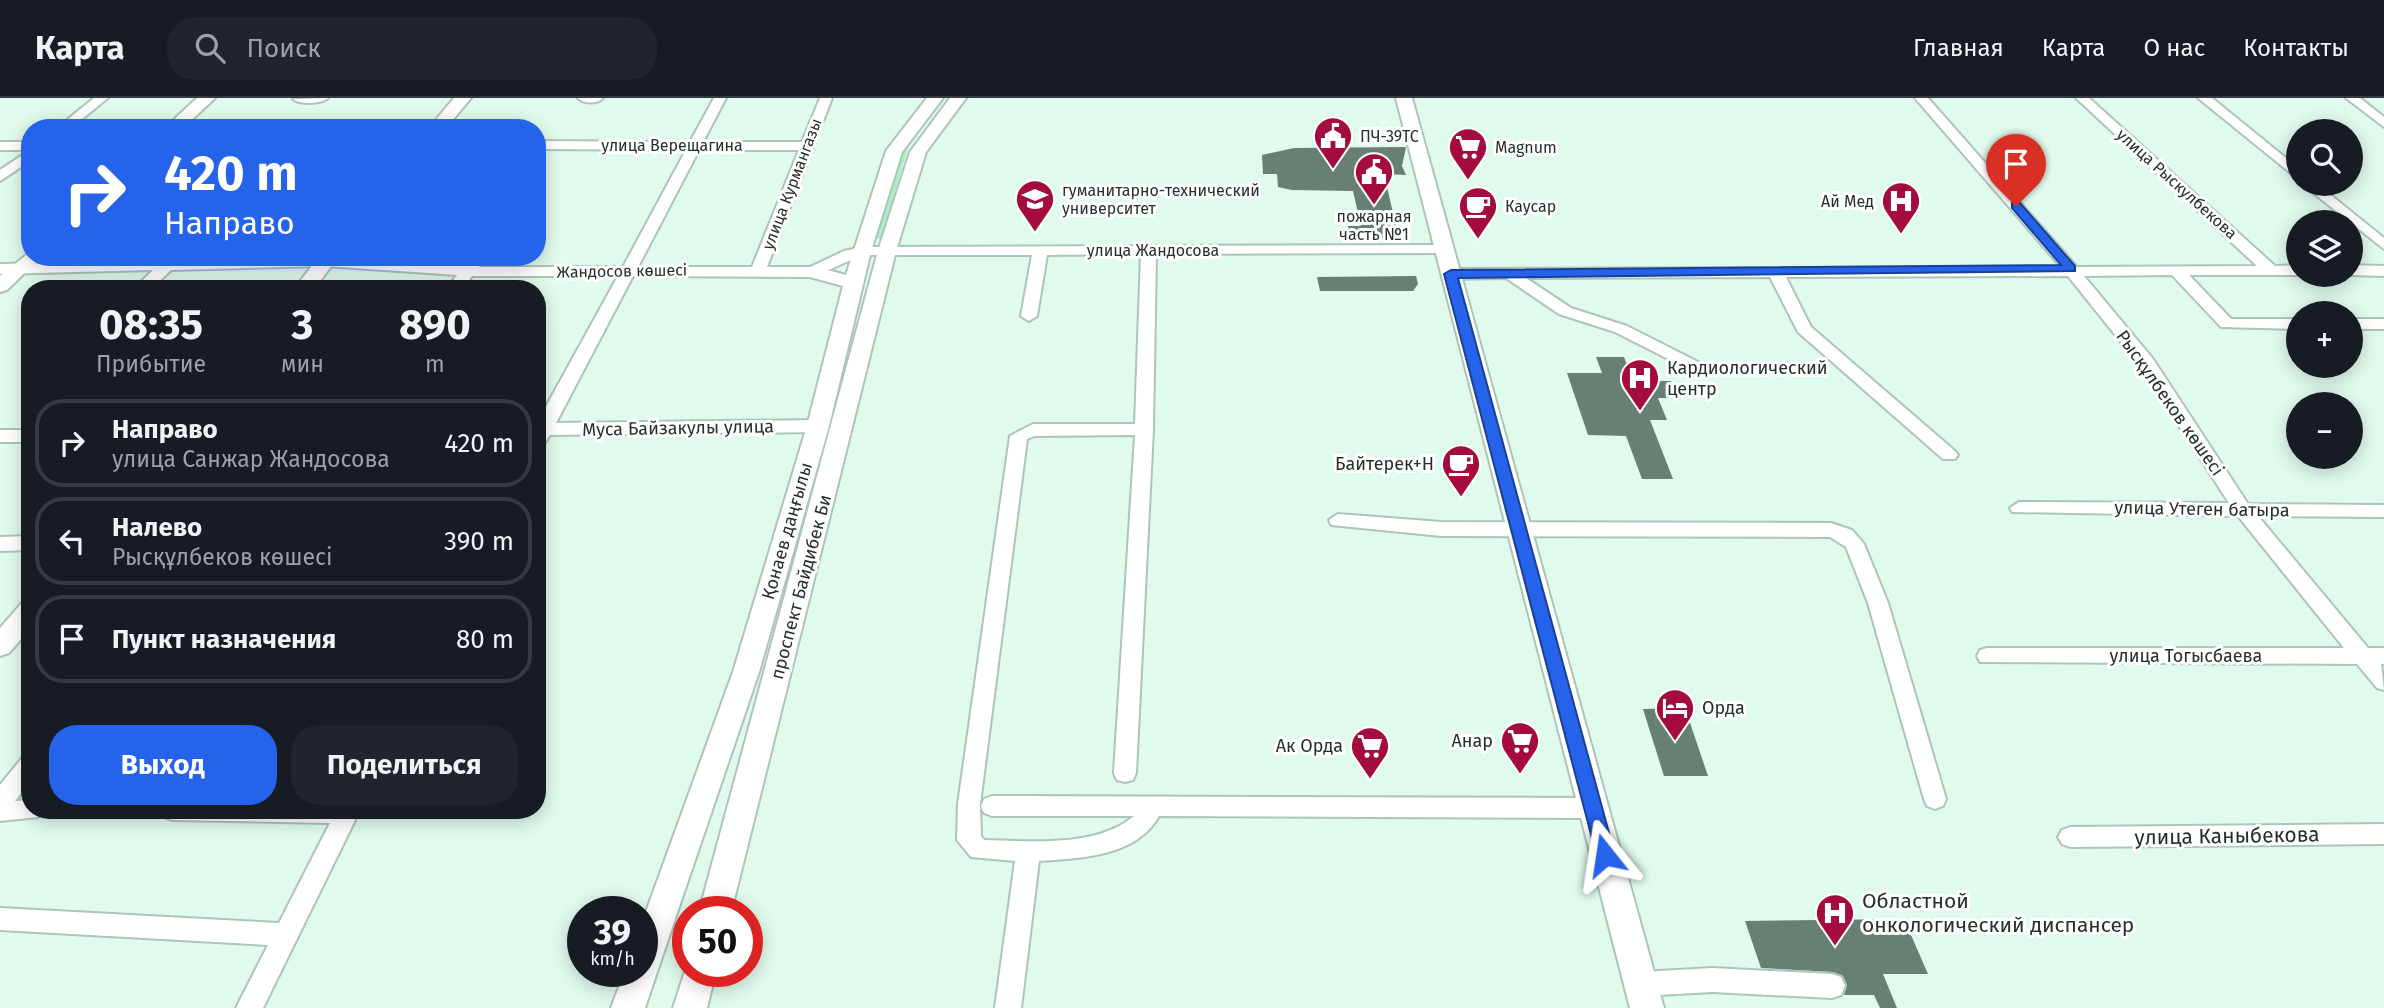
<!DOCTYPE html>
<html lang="ru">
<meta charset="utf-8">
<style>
body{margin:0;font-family:"Fira Sans",sans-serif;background:#20242c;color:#f1f3f6;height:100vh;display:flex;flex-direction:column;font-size:26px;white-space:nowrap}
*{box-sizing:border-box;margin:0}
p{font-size:23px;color:#9ea1a6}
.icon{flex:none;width:38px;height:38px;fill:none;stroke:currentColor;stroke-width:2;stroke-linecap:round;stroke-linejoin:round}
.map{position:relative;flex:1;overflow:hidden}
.sheet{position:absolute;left:21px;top:182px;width:525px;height:539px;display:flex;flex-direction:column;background:#171b24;border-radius:28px;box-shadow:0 4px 18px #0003}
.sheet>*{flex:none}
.hud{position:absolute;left:21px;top:21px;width:525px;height:147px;border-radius:28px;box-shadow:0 4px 18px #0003;background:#2563eb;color:#fff;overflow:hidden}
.fabs{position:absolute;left:2286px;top:21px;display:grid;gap:14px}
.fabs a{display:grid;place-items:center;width:77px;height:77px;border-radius:50%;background:#171b24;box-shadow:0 4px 18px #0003;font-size:35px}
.speed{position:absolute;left:567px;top:798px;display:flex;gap:14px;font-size:35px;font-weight:700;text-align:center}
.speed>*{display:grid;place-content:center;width:91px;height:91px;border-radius:50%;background:#171b24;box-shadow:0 4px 18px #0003;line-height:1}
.speed small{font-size:18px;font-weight:400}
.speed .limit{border:10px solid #d22;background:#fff;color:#111}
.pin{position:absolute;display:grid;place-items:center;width:60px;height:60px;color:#fff;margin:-72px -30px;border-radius:50% 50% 50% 0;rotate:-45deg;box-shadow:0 0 7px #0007}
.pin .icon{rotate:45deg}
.me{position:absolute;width:77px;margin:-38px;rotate:345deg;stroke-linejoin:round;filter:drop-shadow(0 0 5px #0008)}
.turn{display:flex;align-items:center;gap:24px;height:147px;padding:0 28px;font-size:32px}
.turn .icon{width:91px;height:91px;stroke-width:2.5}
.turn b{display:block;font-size:49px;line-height:60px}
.eta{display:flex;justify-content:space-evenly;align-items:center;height:119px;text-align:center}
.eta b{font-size:42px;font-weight:700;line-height:49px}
.action{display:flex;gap:14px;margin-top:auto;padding:14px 28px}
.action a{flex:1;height:80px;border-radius:28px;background:#2563eb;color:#fff;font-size:28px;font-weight:700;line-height:80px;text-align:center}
.action a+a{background:#20242c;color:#f1f3f6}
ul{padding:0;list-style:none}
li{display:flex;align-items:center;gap:21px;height:88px;margin:0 14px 10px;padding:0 14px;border:4px solid #363941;border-radius:28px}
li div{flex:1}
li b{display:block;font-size:26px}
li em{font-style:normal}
header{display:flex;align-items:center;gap:42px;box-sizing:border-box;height:98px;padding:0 35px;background:#171b24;border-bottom:2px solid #363941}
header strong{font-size:33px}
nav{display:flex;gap:38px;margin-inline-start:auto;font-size:24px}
.search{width:490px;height:63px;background:#20242c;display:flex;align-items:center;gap:18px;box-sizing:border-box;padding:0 24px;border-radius:28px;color:#9ea1a6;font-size:26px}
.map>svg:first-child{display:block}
.green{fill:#aec}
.building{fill:#687f73}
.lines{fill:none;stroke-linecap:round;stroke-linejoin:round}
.minor-casing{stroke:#adc5b8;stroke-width:4}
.major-casing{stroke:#adc5b8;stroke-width:4}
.minor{fill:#fff;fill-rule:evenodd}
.major{fill:#fff;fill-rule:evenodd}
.route{fill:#2563eb;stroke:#184099;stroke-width:2}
.labels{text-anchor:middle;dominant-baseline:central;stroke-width:6;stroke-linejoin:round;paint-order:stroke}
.far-poi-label{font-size:16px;fill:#26302b;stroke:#fff;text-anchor:start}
.far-street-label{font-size:16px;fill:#26302b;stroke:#fff}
.poi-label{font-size:18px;fill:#26302b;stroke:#fff;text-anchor:end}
.street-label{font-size:18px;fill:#26302b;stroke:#fff}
.near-street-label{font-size:21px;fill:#26302b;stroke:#fff}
.near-poi-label{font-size:21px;fill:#26302b;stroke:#fff;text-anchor:start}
</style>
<header>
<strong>Карта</strong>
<div class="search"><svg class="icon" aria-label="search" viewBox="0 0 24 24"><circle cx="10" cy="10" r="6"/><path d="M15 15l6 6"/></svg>Поиск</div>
<nav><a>Главная</a><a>Карта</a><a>О нас</a><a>Контакты</a></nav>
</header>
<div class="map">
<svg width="2384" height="910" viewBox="0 0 2384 910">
<rect width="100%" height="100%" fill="#e0faec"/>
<!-- green -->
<path class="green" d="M 941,0 L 945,0 L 909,47 L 881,141 L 876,141 L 901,57 Z"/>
<!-- building -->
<g class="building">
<path d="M 1406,49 L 1402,68 L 1406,77 L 1384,76 L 1396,128 L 1401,128 L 1403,140 L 1350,140 L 1348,128 L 1361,128 L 1353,93 L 1292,92 L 1278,89 L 1277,76 L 1263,76 L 1262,57 L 1294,50 Z"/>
<path d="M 1416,178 L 1418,186 L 1413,193 L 1320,193 L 1317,179 Z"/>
<path d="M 1596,259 L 1624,259 L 1633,283 L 1671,283 L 1678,300 L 1658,300 L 1667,322 L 1650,322 L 1673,381 L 1642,381 L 1626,338 L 1588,337 L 1567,275 L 1602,275 Z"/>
<path d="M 1685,610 L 1708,678 L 1664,678 L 1643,611 Z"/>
<path d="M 1904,821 L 1928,876 L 1883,876 L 1897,910 L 1880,910 L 1874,897 L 1844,897 L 1847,887 L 1843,878 L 1833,874 L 1761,870 L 1745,823 Z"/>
</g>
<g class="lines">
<!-- minor casing -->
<g class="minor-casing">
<g id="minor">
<path d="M 94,0 L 108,0 L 71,30 L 57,30 Z"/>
<path d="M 328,0 C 321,6 300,7 293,1 Z"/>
<path d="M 578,0 L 603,0 C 598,6 583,6 578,0 Z"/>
<path d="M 714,0 L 726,0 L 703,44 L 802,44 L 820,0 L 832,0 L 767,169 L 810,169 L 844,153 L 862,149 L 1444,147 L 1451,151 L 1444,155 L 1156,156 L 1153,331 L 1136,675 L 1133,682 L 1125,684 L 1117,682 L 1114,675 L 1135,337 L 1035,338 L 1027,341 L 980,706 L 981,738 L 984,742 C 1031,743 1096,750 1134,718 L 992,718 L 984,715 L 981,708 L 984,701 L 992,698 L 1592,700 L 1600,703 L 1604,710 L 1600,717 L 1592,720 L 1159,718 C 1136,759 1081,760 1039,763 L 1021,910 L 995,910 L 1015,763 L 971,759 L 957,742 L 958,706 L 1010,338 L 1033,326 L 1135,326 L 1141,156 L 1047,157 L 1037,218 L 1029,223 L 1021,218 L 1032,157 L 862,157 L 813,179 L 633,178 L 556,325 L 818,322 L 827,328 L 818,334 L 550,337 L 543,348 L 537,350 L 537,325 L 618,178 L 472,178 L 463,191 L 447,191 L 457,177 L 325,168 L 171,172 L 151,191 L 134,191 L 153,172 L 0,176 L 0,166 L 325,160 L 464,168 L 470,159 L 485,159 L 479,169 L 623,169 L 686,52 L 537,51 L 537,43 L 690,44 ZM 699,52 L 799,52 L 752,169 L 638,169 Z"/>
<path d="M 1915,0 L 1928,0 L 2077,169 L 2257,168 L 2076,0 L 2089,0 L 2275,168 L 2298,167 L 2298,177 L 2189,177 L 2231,221 L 2298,221 L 2298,231 L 2221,229 L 2172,177 L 2084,178 L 2153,261 L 2248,406 L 2384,407 L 2384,419 L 2258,418 L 2368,550 L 2384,550 L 2384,566 L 2381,566 L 2384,592 L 2377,590 L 2357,566 L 1980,564 L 1977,558 L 1980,552 L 1987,550 L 2344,550 L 2238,418 L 2012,414 L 2010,410 L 2019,404 L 2229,405 L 2140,268 L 2068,178 L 1786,179 L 1811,229 L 1955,353 L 1958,357 L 1955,361 L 1943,361 L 1798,234 L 1770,179 L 1526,180 L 1571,210 L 1627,228 L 1700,265 L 1702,269 L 1700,273 L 1694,274 L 1615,234 L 1559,216 L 1506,180 L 1451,181 L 1443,176 L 1451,171 L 2061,169 Z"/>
<path d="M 2198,0 L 2212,0 L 2298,70 L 2298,81 Z"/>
<path d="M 2346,0 L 2360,0 L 2384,19 L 2384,29 Z"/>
<rect x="0" y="44" width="30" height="8"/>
<path d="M 30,52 L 30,63 L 0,83 L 0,72 Z"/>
<path d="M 2302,86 L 2317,86 L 2384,140 L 2384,151 Z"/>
<path d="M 2350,167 L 2384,168 L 2384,178 L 2350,177 Z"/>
<rect x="2350" y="221" width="34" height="10"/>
<rect x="0" y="332" width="30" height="12"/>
<path d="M 1338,416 L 1441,424 L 1831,425 L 1852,432 L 1864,446 L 1888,505 L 1946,701 L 1943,708 L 1935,711 L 1927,708 L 1924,701 L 1868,505 L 1846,449 L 1830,439 L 1441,438 L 1331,427 L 1329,422 Z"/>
<path d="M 30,438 L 30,452 L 0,453 L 0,439 Z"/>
<path d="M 30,658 L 30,684 L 15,703 L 30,702 L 30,712 L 41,712 L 38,719 L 0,723 L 0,687 L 22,660 Z"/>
<path d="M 161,712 L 360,712 L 263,910 L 236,910 L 268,847 L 0,832 L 0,810 L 279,825 L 330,725 L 172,722 L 164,719 Z"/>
<path d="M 2384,726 L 2384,746 L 2070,749 L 2062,746 L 2058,739 L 2062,732 L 2070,729 Z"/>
<path d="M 1712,870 L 1832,876 L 1841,879 L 1845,888 L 1841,897 L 1832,900 L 1712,894 L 1641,898 L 1632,895 L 1628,886 L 1632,877 L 1641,874 Z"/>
</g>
</g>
<!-- major casing -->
<g class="major-casing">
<g id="major">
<path d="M 197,0 L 215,0 L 183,30 L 165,30 Z"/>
<path d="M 454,0 L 471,0 L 446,30 L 429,30 Z"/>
<path d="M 927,0 L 943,0 L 902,54 L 871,153 L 829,328 L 759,574 L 658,871 L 645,910 L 611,910 L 625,873 L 642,873 L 642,825 L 733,574 L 807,328 L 843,188 L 806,178 L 803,174 L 813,168 L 846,177 L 886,53 Z"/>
<path d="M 950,0 L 966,0 L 926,54 L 896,153 L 731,814 L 699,814 L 878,153 L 910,54 Z"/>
<path d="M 1396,0 L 1412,0 L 1664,910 L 1630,910 Z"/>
<path d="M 30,154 L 30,159 L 41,159 L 7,192 L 0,194 L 0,178 Z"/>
<path d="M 319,159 L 338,159 L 314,191 L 294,191 Z"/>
<path d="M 30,504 L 30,531 L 9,555 L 0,558 L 0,530 L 21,506 Z"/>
<path d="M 688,864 L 688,873 L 716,873 L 707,910 L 673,910 Z"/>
</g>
</g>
<!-- minor -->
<use href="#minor" class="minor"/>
<!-- major -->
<use href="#major" class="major"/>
</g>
<!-- route -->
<path class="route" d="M 2012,105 L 2020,105 L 2075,168 L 2075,173 L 1458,180 L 1615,757 L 1612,763 L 1605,765 L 1598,763 L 1444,176 L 1451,172 L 2061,167 L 2012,110 Z"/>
<!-- icons -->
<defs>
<g id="civic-pin" transform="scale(2.0125)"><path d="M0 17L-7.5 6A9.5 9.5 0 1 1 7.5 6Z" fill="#a50c3e" stroke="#fff"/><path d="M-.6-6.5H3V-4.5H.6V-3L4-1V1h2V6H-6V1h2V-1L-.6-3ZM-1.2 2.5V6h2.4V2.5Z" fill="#fff"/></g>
<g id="supermarket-pin" transform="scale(2.0125)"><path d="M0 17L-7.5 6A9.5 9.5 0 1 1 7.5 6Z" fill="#a50c3e" stroke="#fff"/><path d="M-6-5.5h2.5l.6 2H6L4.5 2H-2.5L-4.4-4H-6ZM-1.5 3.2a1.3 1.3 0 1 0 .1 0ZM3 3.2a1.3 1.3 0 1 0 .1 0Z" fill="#fff"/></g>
<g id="university-pin" transform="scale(2.0125)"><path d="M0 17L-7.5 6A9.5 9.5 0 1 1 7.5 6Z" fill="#a50c3e" stroke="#fff"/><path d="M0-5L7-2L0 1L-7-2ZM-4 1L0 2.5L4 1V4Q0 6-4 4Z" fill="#fff"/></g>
<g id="hospital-pin" transform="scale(2.0125)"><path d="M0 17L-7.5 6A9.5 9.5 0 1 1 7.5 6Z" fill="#a50c3e" stroke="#fff"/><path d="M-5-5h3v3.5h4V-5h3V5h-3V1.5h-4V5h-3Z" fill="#fff"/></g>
<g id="cafe-pin" transform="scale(2.0125)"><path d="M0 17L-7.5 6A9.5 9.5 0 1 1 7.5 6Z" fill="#a50c3e" stroke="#fff"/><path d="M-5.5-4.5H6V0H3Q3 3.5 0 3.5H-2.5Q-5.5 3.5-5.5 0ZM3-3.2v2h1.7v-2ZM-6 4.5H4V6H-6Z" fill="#fff"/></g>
<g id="hotel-pin" transform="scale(2.0125)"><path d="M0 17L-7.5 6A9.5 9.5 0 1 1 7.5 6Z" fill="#a50c3e" stroke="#fff"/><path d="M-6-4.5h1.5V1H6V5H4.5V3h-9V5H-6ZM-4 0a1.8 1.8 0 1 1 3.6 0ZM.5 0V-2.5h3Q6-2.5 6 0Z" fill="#fff"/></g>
</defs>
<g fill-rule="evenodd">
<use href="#civic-pin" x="1333" y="38"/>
<use href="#supermarket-pin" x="1468" y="49"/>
<use href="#civic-pin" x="1374" y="74"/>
<use href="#university-pin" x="1035" y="101"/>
<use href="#hospital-pin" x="1901" y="103"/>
<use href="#cafe-pin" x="1478" y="108"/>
<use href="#hospital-pin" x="1640" y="280"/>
<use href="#cafe-pin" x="1461" y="366"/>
<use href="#hotel-pin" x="1675" y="610"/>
<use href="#supermarket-pin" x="1520" y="643"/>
<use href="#supermarket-pin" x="1370" y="648"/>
<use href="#hospital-pin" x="1835" y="815"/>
</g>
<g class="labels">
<!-- far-poi labels -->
<g class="far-poi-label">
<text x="1360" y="38">ПЧ-39ТС</text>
<text x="1495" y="49">Magnum</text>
<text x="1062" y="92">гуманитарно-технический<tspan x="1062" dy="18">университет</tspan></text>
<text x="1874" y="103" text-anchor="end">Ай Мед</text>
<text x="1505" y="108">Каусар</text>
<text x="1374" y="118" text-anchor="middle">пожарная<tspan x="1374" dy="18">часть №1</tspan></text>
</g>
<!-- far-street labels -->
<g class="far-street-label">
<text x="672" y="47">улица Верещагина</text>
<text transform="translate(792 86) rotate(-69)">улица Курмангазы</text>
<text transform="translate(2177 86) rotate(42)">улица Рыскулбекова</text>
<text x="1153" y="152">улица Жандосова</text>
<text transform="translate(622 173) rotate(-1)">Жандосов көшесі</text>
</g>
<!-- poi labels -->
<g class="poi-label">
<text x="1667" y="270" text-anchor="start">Кардиологический<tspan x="1667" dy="21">центр</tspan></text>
<text x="1434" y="366">Байтерек+Н</text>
<text x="1702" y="610" text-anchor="start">Орда</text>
<text x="1493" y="643">Анар</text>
<text x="1343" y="648">Ак Орда</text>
</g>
<!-- street labels -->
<g class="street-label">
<text transform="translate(2170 305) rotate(55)">Рысқұлбеков көшесі</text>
<text transform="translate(678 330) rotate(-1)">Муса Байзакулы улица</text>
<text transform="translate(2202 411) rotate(1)">улица Утеген батыра</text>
<text transform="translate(787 433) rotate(-74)">Қонаев даңғылы</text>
<text transform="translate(801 489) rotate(-75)">проспект Байдибек Би</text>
<text x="2186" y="558">улица Тогысбаева</text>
</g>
<!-- near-street labels -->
<g class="near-street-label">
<text transform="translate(2227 738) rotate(-1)">улица Каныбекова</text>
</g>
<!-- near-poi labels -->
<g class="near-poi-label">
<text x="1862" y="803">Областной<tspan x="1862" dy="24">онкологический диспансер</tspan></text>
</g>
</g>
</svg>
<div class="fabs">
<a><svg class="icon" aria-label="search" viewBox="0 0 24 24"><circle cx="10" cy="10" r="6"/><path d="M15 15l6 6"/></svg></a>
<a><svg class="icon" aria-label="layers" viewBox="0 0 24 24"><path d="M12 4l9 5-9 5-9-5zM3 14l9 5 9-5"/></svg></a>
<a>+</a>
<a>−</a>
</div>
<div class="speed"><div>39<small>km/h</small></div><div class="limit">50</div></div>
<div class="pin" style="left:2016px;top:108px;background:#d93025"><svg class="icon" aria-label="arrive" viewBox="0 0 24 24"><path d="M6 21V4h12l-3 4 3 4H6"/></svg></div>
<svg class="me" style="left:1605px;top:757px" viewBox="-20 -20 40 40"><path d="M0-17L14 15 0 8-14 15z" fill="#2563eb" stroke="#fff" stroke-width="4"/></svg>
<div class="hud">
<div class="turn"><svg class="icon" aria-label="right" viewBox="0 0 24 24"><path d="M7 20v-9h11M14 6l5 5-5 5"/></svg><div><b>420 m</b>Направо</div></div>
</div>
<section class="sheet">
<div class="eta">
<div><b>08:35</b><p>Прибытие</p></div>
<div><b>3</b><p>мин</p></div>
<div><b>890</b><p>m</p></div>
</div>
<ul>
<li><svg class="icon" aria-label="right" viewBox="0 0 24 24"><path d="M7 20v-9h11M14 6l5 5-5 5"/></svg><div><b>Направо</b><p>улица Санжар Жандосова</p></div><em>420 m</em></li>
<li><svg class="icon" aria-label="left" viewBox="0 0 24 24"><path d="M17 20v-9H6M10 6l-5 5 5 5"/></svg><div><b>Налево</b><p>Рысқұлбеков көшесі</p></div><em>390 m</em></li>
<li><svg class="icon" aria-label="arrive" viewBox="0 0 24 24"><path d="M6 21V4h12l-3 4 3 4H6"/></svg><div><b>Пункт назначения</b></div><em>80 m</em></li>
</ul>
<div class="action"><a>Выход</a><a>Поделиться</a></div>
</section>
</div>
